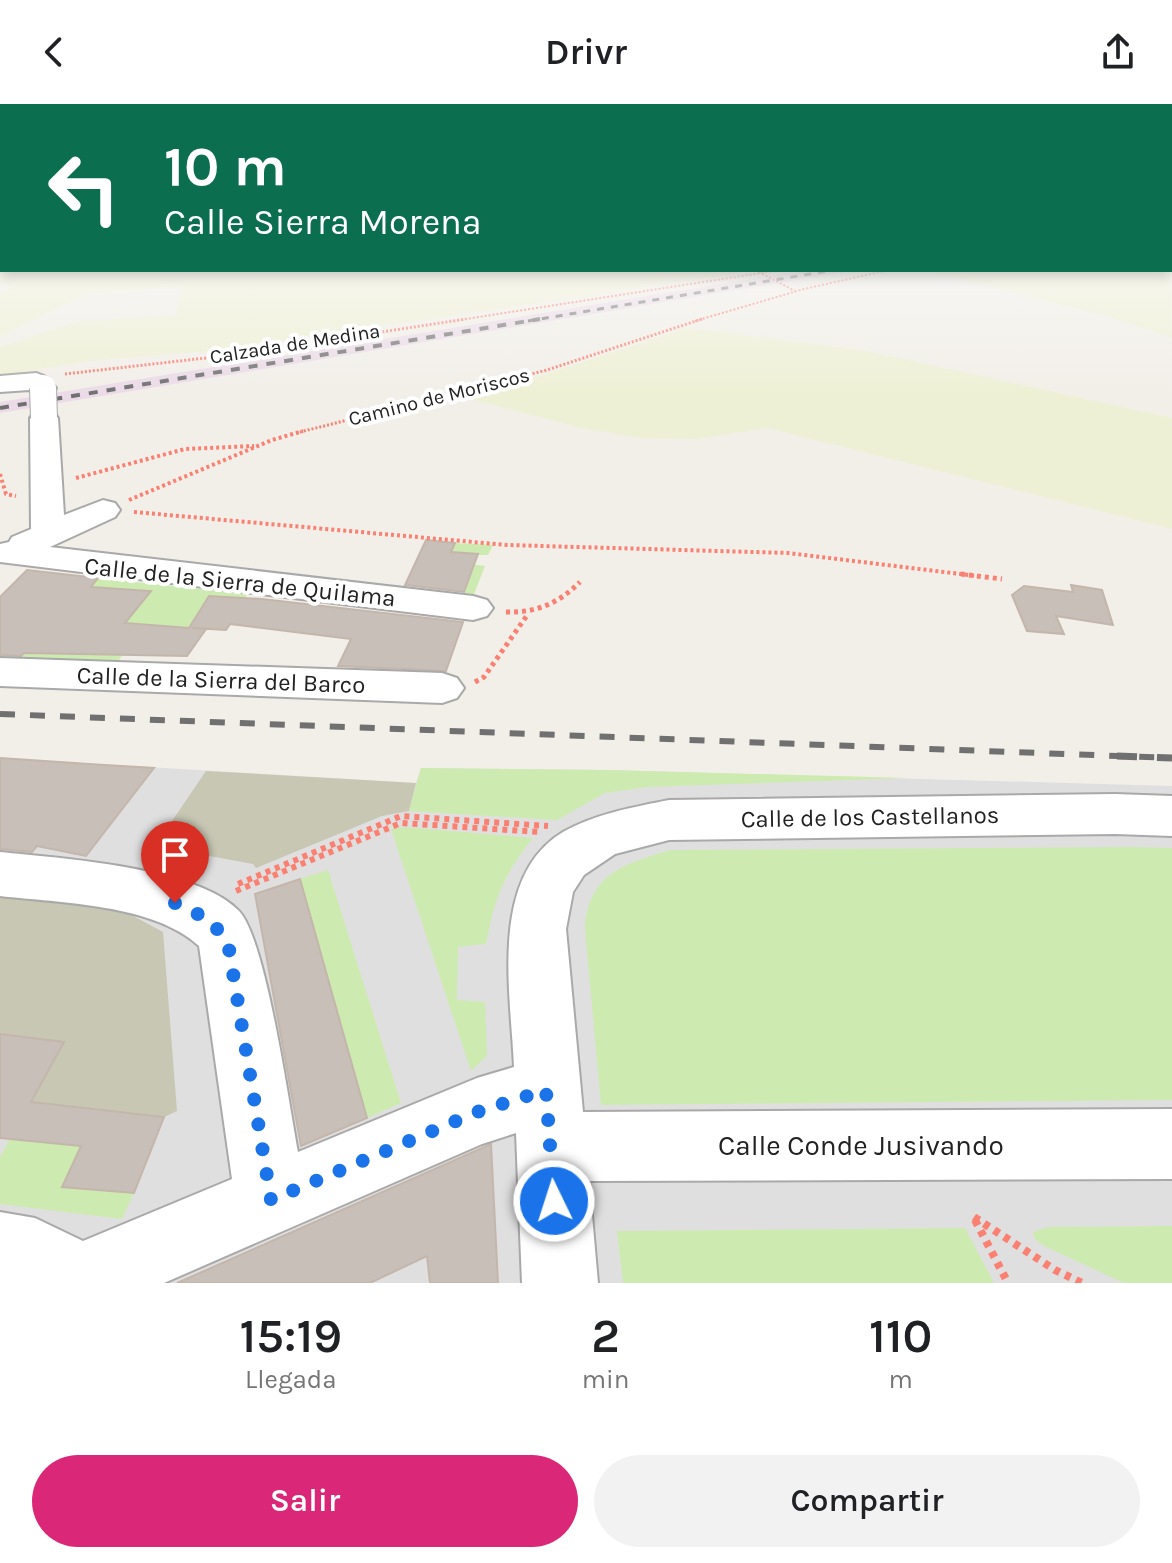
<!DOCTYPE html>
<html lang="es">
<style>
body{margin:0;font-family:Karla,sans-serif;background:#f2f2f2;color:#202124;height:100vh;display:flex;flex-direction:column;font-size:30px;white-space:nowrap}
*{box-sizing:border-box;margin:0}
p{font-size:26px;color:#757577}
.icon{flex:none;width:44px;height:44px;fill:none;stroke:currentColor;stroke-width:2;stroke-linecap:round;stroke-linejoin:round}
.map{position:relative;height:1179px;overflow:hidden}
.sheet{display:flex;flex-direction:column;background:#fff;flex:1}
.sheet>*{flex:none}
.guide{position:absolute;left:0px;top:0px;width:1172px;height:168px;box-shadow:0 4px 12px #0003;background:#0b6e4f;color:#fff;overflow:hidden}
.pin{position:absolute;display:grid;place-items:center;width:68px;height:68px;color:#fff;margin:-82px -34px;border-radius:50% 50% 50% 0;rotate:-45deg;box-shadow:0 0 8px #0007}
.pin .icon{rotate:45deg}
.me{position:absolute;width:88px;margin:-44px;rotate:356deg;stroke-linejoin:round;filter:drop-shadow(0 0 6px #0008)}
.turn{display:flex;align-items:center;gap:28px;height:168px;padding:0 32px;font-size:36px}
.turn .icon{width:104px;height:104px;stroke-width:2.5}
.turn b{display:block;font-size:56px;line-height:68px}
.eta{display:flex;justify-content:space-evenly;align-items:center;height:136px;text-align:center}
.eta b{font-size:48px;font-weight:600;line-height:56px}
.cta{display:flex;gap:16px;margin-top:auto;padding:16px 32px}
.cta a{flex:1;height:92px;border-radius:48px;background:#db2777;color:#fff;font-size:32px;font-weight:600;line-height:92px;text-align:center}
.cta a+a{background:#f2f2f2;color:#202124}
header{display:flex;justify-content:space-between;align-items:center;height:104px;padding:0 32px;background:#fff;font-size:36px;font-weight:600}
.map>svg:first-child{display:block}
.residential{fill:#e0dfdf}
.industrial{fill:#ebdbe8}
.construction{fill:#c7c7b4}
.farmland{fill:#eef0d5}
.grass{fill:#cdebb0;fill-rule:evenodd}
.building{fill:#c7bfb8;stroke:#c4b6ab;stroke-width:2}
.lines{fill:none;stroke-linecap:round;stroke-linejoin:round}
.minor-casing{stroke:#a9a9a9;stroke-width:4}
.path-far5{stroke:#fa8072;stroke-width:2;stroke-dasharray:2 2;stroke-linecap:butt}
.path-far4{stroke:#fa8072;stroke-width:3;stroke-dasharray:2 2;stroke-linecap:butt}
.path-far3{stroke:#fa8072;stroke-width:4;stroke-dasharray:3 3;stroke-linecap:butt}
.path-far2{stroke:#fa8072;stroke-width:5;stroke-dasharray:4 4;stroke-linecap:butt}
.path-far1{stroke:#fa8072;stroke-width:6;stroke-dasharray:5 5;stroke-linecap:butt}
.path{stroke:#fa8072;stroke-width:8;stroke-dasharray:6 6;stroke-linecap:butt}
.minor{fill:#fff;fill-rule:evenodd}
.rail-far3{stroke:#707070;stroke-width:3;stroke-dasharray:7 7;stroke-linecap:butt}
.rail-far2{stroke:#707070;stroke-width:4;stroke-dasharray:9 9;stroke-linecap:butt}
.rail-far1{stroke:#707070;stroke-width:6;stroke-dasharray:15 15;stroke-linecap:butt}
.rail{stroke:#707070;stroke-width:7;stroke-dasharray:20 20;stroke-linecap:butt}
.minor-bridge-casing{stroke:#a9a9a9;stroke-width:28;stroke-linecap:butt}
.minor-bridge{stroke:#fff;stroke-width:26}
.route{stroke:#1a73e8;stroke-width:14;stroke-dasharray:0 25.2}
.labels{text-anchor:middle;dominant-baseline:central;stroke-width:8;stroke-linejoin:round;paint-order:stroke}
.far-street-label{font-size:20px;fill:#222;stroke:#fff}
.street-label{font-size:24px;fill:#222;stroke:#fff}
.near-street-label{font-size:28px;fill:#222;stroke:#fff}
</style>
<header><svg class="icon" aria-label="back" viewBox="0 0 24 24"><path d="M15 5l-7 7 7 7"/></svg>Drivr<svg class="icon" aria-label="share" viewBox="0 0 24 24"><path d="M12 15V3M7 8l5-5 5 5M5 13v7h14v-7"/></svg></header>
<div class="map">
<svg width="1172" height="1179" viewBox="0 0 1172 1179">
<rect width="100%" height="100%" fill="#f2efe9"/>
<!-- residential -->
<path class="residential" d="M 0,654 L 416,679 L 421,664 L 607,666 L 1172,682 L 1172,1179 L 0,1179 Z"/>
<!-- industrial -->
<path class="industrial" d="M 806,166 L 856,166 L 0,309 L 0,298 Z"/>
<!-- construction -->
<g class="construction">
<path d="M 206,667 L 416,679 L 409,707 L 382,712 L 256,764 L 253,760 L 155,742 Z"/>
<path d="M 0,782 L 109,799 L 163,828 L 177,1007 L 164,1013 L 31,998 L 64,938 L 0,930 Z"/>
</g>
<!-- farmland -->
<g class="farmland">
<path d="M 0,127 L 2,166 L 746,166 L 740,169 L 221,246 L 88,257 L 0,271 L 0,243 L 77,218 L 176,211 L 182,182 L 87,190 L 0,232 L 0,189 L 13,183 L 0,180 Z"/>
<path d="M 1170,127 L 1172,233 L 1098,210 L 923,166 L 1170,166 Z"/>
<path d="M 687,224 L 862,246 L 1172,314 L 1172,425 L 767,324 L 696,335 L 640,334 L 582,324 L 459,292 L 540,272 Z"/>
</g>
<!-- grass -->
<g class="grass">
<path d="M 455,439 L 493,441 L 488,451 L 473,451 L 470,460 L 485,462 L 471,498 L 461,497 L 469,475 L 458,473 L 461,449 L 451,448 Z"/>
<path d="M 98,474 L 247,490 L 245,494 L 209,492 L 189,524 L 145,520 L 116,560 L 0,557 L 0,510 L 65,514 ZM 105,484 L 150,487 L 150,488 L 77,515 Z"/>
<path d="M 421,664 L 607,666 L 908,674 L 647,683 L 605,689 L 557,716 L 409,707 Z"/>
<path d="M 404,723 L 533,734 C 504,770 494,795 486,840 L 458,843 L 457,896 L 485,898 L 487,952 L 471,967 L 391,725 Z"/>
<path d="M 1130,743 L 1172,744 L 1172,996 L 601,1001 L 585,825 C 588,770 624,760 670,746 Z"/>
<path d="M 328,766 L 401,999 L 367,1014 L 300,775 Z"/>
<path d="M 10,1035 L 81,1042 L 63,1083 L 134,1089 L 122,1115 L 0,1100 L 0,1053 Z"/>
<path d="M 1172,1122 L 1172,1179 L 1124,1179 L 1044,1142 L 1034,1134 L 1033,1128 L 1049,1123 Z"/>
<path d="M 965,1124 L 994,1179 L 623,1179 L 617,1127 Z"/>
</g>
<!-- building -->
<g class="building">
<path d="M 426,436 L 455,439 L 451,448 L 478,450 L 464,488 L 405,481 Z"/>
<path d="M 27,466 L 98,474 L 91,483 L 151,487 L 125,519 L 189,524 L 209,492 L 262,495 L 463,518 L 446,567 L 338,562 L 351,535 L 230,520 L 226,526 L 192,524 L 206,525 L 187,552 L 24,549 L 21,552 L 0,551 L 0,493 Z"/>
<path d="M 1071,481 L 1102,486 L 1113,521 L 1056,512 L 1064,530 L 1027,527 L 1012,491 L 1024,482 L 1073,488 Z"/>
<path d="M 0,654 L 104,661 L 154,664 L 86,752 L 37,742 L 32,748 L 0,745 Z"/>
<path d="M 300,775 L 367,1014 L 301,1042 L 255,790 Z"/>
<path d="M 0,930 L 64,938 L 31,998 L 164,1013 L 134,1089 L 62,1083 L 81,1042 L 0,1034 Z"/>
<path d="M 491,1040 L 498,1179 L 430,1179 L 427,1152 L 370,1179 L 177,1179 Z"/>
</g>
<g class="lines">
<!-- minor casing -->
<g class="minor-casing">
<g id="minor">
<path d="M 36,269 C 46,272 51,276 56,284 L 53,290 L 43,292 L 29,286 L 0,288 L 0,272 Z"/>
<path d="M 44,305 L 54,308 L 58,314 L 64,411 L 103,396 L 115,399 L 120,406 L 115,413 L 50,443 L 473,492 L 487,496 L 493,504 L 487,512 L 473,516 L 0,458 L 0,440 L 9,438 L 12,433 L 31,425 L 30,314 L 34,308 Z"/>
<path d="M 0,554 L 442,569 L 457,574 L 464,584 L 457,594 L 442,599 L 0,582 Z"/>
<path d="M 1115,690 L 1172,692 L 1172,732 L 1115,730 L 669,736 L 615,750 L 584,771 L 573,788 L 566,825 L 583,1008 L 1172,1005 L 1172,1075 L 589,1077 L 598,1179 L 522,1179 L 516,1029 L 482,1040 L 164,1179 L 0,1179 L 0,1108 L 35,1114 L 83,1137 L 232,1075 L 199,842 C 154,800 60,799 0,792 L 0,748 C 59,754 198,763 239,807 C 266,835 289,1001 298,1048 L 477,974 L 514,963 C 511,890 488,773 563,728 C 595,710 633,703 669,696 Z"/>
</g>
</g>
<!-- path-far5 -->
<g class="path-far5">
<path d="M 755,166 L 795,187"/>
<path d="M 453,217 L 780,166"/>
<path d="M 695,217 L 804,185 L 889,166"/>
</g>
<!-- path-far4 -->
<g class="path-far4">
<path d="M 65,270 L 232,251 L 466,215"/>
<path d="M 296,329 L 547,266 L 702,215"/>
</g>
<!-- path-far3 -->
<g class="path-far3">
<path d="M 0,370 L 6,390 L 16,392"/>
<path d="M 76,374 L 185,345 L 254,342"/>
<path d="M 129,396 L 272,336 L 303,327"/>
<path d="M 134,408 L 507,441 L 788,449 L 977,472"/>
</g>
<!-- path-far2 -->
<g class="path-far2">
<path d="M 961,470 L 1002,475"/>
<path d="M 506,508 C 536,509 559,499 580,478"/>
<path d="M 475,578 L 484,573 L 528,510"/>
</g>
<!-- path-far1 -->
<g class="path-far1">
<path d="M 238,780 L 401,712 L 548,722"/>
<path d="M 236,787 L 401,719 L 540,728"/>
</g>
<!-- path -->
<g class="path">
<path d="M 974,1113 L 1055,1166 L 1082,1179"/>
<path d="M 975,1116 L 1008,1179"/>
</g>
<!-- minor -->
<use href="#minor" class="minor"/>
<!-- rail-far3 -->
<path class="rail-far3" d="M 528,217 L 834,166"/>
<!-- rail-far2 -->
<path class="rail-far2" d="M 0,304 L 540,215"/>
<!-- rail-far1 -->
<path class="rail-far1" d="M 0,610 L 1171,654"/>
<!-- rail -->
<path class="rail" d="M 1117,652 L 1172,654"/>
<!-- minor-bridge casing -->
<g class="minor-bridge-casing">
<path id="minor-bridge" d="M 43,284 L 44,314"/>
</g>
<!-- minor-bridge -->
<use href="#minor-bridge" class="minor-bridge"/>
</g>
<!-- sky -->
<linearGradient id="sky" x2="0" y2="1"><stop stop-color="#8fc0e4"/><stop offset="0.43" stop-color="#f9f8f5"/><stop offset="1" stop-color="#f9f8f5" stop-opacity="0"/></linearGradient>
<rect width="1172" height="292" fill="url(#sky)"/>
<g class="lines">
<!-- route -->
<path class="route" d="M 175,799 L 210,816 L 228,839 L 271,1096 L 477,1008 L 546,986 L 554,1097"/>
</g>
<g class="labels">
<!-- far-street labels -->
<g class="far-street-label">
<text transform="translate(295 240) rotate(-9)">Calzada de Medina</text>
<text transform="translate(439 293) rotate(-14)">Camino de Moriscos</text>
</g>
<!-- street labels -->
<g class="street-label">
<text transform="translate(240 478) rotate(6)">Calle de la Sierra de Quilama</text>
<text transform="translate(221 576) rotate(2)">Calle de la Sierra del Barco</text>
<text transform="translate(870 713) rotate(-1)">Calle de los Castellanos</text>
</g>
<!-- near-street labels -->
<g class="near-street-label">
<text x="861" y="1041">Calle Conde Jusivando</text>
</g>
</g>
</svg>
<div class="pin" style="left:175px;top:799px;background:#d93025"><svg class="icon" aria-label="arrive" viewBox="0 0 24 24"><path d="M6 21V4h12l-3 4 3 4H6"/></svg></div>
<svg class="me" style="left:554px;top:1097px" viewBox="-20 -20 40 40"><circle r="17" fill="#1a73e8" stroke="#fff" stroke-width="3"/><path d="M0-11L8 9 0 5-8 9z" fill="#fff"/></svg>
<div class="guide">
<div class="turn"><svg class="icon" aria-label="left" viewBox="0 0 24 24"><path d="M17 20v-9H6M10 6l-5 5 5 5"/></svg><div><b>10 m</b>Calle Sierra Morena</div></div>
</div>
</div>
<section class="sheet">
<div class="eta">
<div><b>15:19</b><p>Llegada</p></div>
<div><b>2</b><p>min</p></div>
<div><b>110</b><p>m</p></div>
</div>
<div class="cta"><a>Salir</a><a>Compartir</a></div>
</section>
